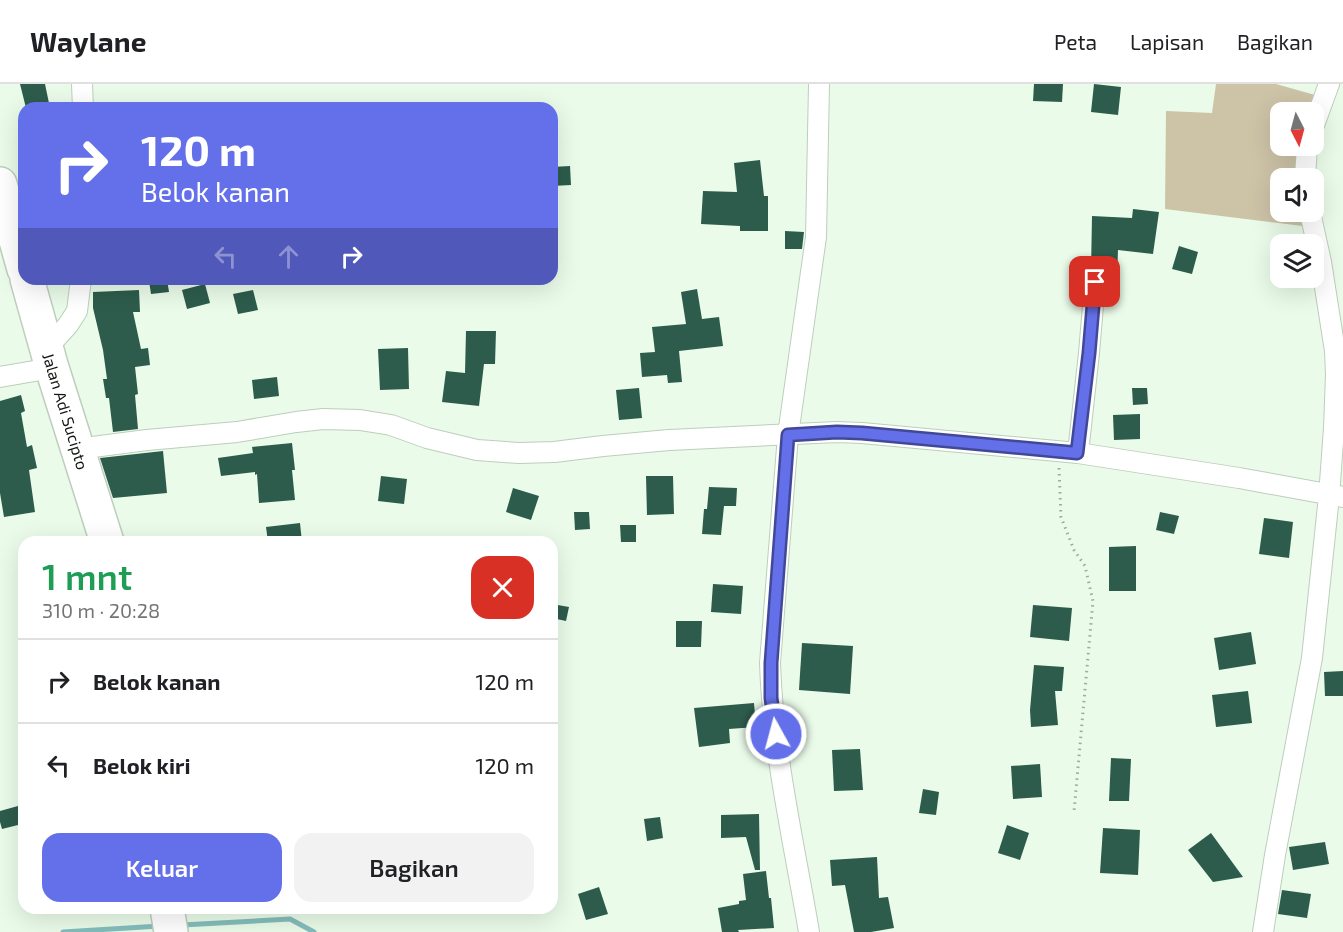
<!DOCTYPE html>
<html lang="id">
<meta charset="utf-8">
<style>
body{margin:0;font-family:"Exo 2",sans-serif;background:#f2f2f2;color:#202124;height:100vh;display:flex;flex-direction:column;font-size:22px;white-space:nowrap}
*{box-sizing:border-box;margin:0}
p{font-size:20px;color:#757577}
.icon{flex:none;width:33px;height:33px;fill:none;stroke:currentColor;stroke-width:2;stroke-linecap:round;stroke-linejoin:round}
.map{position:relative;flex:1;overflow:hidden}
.details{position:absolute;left:18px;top:452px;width:540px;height:378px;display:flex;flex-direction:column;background:#fff;border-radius:18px;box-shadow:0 6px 24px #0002}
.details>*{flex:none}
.top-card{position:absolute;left:18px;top:18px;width:540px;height:183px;border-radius:18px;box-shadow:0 6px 24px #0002;background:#6470e9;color:#fff;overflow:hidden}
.needle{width:39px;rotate:174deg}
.controls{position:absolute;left:1270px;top:18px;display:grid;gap:12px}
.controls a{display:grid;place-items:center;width:54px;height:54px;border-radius:12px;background:#fff;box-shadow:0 6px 24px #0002;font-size:30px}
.pin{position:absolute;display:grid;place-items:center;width:51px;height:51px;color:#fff;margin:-26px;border-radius:12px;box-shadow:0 3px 9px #0006}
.me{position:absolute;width:66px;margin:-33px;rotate:353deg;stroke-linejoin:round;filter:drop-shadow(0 0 4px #0008)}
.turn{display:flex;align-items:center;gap:21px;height:126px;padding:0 24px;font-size:27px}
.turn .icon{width:78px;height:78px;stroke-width:2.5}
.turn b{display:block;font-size:42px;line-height:51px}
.lanes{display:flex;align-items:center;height:57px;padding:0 24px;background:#0003;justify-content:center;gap:30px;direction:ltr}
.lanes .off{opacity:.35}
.round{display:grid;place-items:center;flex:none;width:63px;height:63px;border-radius:18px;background:#f2f2f2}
.overview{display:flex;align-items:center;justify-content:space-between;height:102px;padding:0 24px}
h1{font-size:36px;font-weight:600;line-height:45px;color:#1e9e55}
.action{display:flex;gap:12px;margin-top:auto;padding:12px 24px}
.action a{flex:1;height:69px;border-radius:18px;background:#6470e9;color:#fff;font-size:24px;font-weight:600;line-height:69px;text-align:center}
.action a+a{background:#f2f2f2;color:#202124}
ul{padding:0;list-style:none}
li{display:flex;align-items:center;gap:18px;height:84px;padding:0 24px;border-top:2px solid #e0e0e0}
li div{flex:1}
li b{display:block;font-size:22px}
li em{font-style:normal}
header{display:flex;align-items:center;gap:36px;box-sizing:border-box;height:84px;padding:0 30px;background:#fff;border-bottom:2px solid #e0e0e0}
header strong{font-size:28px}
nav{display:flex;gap:33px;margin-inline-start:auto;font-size:21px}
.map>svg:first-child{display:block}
.green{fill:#cdc3a7}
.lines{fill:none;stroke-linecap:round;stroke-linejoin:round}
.stream{stroke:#84bdbd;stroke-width:5}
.building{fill:#2d5c4c}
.street-casing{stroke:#bdcebc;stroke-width:22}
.highway-casing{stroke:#bdcebc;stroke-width:36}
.path{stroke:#9eab9d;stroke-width:3;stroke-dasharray:1.5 4.5;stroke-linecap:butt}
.street{stroke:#fff;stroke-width:20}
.highway{stroke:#fff;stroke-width:33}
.route-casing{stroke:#414997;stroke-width:15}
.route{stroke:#6470e9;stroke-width:10}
.labels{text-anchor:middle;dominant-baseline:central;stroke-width:6;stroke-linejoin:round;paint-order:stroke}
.street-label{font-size:16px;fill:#111610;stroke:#fff}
</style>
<header>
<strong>Waylane</strong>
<nav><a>Peta</a><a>Lapisan</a><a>Bagikan</a></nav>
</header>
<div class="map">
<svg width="1343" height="848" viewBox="0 0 1343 848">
<rect width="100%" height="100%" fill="#eafbe9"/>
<!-- green -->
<path class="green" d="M 1216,0 L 1276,0 L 1322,13 L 1314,28 L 1281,28 L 1281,62 L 1301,62 L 1297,94 L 1281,94 L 1281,128 L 1305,128 L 1311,143 L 1165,125 L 1166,27 L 1212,29 Z"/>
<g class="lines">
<!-- stream -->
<g class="stream">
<path d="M 182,841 L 290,835 L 314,848"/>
<path d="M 63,848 L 160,842"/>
</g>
</g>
<!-- building -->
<g class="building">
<path d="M 20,0 L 45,0 L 50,24 L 26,24 Z"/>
<path d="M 1034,0 L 1063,0 L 1062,18 L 1033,17 Z"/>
<path d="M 1094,0 L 1121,3 L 1118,31 L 1091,28 Z"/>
<path d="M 760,76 L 764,112 L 768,112 L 768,147 L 740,147 L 740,142 L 701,140 L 703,107 L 737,108 L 734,79 Z"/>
<path d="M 570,82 L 571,101 L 552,102 L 552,83 Z"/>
<path d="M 1133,125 L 1159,128 L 1153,170 L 1118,166 L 1117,192 L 1105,192 L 1101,188 L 1097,186 L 1091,187 L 1092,132 L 1132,134 Z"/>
<path d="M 785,147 L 804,148 L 802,165 L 785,165 Z"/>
<path d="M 1179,162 L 1198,168 L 1192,190 L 1172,185 Z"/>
<path d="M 167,195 L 169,208 L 151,210 L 149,197 Z"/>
<path d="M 205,200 L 210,219 L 187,225 L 182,206 Z"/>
<path d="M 697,205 L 702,235 L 719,233 L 723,262 L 679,267 L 682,298 L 668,299 L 667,291 L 642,293 L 640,269 L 655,268 L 652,243 L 686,240 L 681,208 Z"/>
<path d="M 139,206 L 140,228 L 133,228 L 141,265 L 148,264 L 150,281 L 135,283 L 138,310 L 135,311 L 138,345 L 113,348 L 109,314 L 106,314 L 103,295 L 107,295 L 103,266 L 93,224 L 93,208 Z"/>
<path d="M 253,206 L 258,226 L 238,230 L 233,210 Z"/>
<path d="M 466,247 L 496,247 L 495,280 L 484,280 L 479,322 L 442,318 L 446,287 L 465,289 Z"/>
<path d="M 408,264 L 409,305 L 380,306 L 378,265 Z"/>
<path d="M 277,293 L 279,312 L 254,315 L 252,296 Z"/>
<path d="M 639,304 L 642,334 L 619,336 L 616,306 Z"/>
<path d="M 1132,304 L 1147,304 L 1148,320 L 1133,321 Z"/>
<path d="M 21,311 L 25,327 L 21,329 L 27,363 L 32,361 L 37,384 L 29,386 L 35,428 L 4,433 L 0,409 L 0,317 Z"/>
<path d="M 1140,330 L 1140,355 L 1114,356 L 1113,331 Z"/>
<path d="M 292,359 L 295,386 L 292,386 L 295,416 L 259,419 L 257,390 L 255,391 L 255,388 L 221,392 L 218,374 L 253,369 L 252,363 Z"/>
<path d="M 163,367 L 167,409 L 113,414 L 100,374 Z"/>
<path d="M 381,392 L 407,395 L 404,420 L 378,417 Z"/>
<path d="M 646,392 L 673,392 L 674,430 L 647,431 Z"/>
<path d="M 709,403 L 737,404 L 736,422 L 724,422 L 721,451 L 702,450 L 704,425 L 707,425 Z"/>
<path d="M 513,404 L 539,412 L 531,436 L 506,428 Z"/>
<path d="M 574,428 L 589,428 L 590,445 L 575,446 Z"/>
<path d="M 1160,428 L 1179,432 L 1174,450 L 1156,446 Z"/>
<path d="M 1264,434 L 1293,438 L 1289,474 L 1259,470 Z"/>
<path d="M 300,439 L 302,458 L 268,458 L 266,443 Z"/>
<path d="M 620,441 L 636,441 L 636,458 L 621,458 Z"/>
<path d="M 1136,462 L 1136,507 L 1109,507 L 1109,463 Z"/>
<path d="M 713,500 L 743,502 L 741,530 L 711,528 Z"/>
<path d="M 552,520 L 569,523 L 566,537 L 552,534 Z"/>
<path d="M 1033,521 L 1072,524 L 1069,557 L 1030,553 Z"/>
<path d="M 676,537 L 702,537 L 701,563 L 676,563 Z"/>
<path d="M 1251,548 L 1256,580 L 1219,586 L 1214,554 Z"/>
<path d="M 802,559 L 853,562 L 850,610 L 799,606 Z"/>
<path d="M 1034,581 L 1064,583 L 1062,607 L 1055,607 L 1058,641 L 1031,643 L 1030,626 Z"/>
<path d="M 1343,587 L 1343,612 L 1325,612 L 1324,588 Z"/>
<path d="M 1248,607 L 1252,639 L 1216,643 L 1212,611 Z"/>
<path d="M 754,619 L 756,643 L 729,645 L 730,659 L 699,663 L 694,624 Z"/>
<path d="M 860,665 L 863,706 L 834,707 L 832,666 Z"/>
<path d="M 1111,674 L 1131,675 L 1129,717 L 1109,717 Z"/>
<path d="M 1040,680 L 1042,713 L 1013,715 L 1011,682 Z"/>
<path d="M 923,705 L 939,708 L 936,731 L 919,729 Z"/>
<path d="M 18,722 L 22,740 L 2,745 L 0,738 L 0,727 Z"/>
<path d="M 759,730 L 760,786 L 755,786 L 746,753 L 721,754 L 721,731 Z"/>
<path d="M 660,733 L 663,754 L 647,757 L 644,735 Z"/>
<path d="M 1007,741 L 1029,749 L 1020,776 L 998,769 Z"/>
<path d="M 1103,744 L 1140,746 L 1138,791 L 1100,789 Z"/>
<path d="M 1211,749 L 1243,793 L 1213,798 L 1188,766 Z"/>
<path d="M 1325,758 L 1329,780 L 1293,786 L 1289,763 Z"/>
<path d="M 877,773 L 879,814 L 888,813 L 894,844 L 871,848 L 854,848 L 845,801 L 832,802 L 830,776 Z"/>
<path d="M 766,787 L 769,814 L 771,814 L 774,844 L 738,846 L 739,848 L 722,848 L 718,824 L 739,820 L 739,817 L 746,816 L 743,790 Z"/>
<path d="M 599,803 L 608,830 L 586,836 L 578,810 Z"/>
<path d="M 1282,806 L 1311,810 L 1307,834 L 1278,830 Z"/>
</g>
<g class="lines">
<!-- street casing -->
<g class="street-casing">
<g id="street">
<path d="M 82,0 L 83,24"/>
<path d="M 1314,41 L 1329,0"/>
<path d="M 1305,94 L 1307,62"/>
<path d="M 47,264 L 68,241 L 77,227 L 81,195"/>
<path d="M 0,293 L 52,284"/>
<path d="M 77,365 L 147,356 L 237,348 L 296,338 L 323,335 L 360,336 L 391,341 L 427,354 L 477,366 L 519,369 L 554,368 L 603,362 L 669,356 L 837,348 L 862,349 L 1078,369 L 1239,394 L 1343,413"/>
<path d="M 1078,369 L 1089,269 L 1095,198"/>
<path d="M 809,848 C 794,759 773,670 770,579 L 788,351 L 816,153 L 819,0"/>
<path d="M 1263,848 L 1275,771 L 1312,574 L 1329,412 L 1334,344 L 1336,290 L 1335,267 L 1321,178 L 1310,128"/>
</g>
</g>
<!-- highway casing -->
<g class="highway-casing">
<g id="highway">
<path d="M 0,100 L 24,185"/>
<path d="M 27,195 L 52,284 L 107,458"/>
<path d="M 167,824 L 171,848"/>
</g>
</g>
<!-- path -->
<path class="path" d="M 1059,384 L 1061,433 L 1074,466 L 1085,482 L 1093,517 L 1074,728"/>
<!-- street -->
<use href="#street" class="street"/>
<!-- highway -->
<use href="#highway" class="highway"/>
</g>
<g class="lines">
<!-- route casing -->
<g class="route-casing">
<path id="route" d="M 776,650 L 771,614 L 771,579 L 788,351 L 837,348 L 862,349 L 1077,369 L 1089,269 L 1095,198"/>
</g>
<!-- route -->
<use href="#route" class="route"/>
</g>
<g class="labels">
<!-- street labels -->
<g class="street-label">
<text transform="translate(66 327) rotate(73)">Jalan Adi Sucipto</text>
</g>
</g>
</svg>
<div class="controls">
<a><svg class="needle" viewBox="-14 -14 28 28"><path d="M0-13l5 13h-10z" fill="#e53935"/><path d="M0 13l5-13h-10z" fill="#757577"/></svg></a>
<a><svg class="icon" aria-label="sound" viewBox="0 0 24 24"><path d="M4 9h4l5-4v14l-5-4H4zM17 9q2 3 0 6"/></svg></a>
<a><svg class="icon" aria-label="layers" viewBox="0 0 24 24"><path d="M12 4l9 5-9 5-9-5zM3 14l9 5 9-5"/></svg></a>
</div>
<div class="pin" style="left:1095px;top:198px;background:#d93025"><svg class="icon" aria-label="arrive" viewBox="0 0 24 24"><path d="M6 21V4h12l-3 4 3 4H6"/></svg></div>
<svg class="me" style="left:776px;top:650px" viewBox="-20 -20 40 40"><circle r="17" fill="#6470e9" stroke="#fff" stroke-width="3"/><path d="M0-11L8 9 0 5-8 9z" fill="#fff"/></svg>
<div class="top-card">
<div class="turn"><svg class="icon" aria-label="right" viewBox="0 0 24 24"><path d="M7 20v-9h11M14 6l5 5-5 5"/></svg><div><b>120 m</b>Belok kanan</div></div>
<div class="lanes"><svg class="icon off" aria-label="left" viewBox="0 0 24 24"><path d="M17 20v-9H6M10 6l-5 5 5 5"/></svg><svg class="icon off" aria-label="ahead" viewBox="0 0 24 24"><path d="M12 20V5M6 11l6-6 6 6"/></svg><svg class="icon" aria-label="right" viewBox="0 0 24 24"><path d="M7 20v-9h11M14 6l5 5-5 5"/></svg></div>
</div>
<section class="details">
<div class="overview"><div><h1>1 mnt</h1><p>310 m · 20:28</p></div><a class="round" style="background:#d93025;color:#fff"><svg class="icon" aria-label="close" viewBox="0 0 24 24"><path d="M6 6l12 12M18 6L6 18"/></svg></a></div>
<ul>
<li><svg class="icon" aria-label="right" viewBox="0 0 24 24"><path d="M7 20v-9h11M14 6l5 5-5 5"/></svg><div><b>Belok kanan</b></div><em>120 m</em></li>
<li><svg class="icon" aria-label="left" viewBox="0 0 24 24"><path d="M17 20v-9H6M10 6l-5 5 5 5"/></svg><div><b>Belok kiri</b></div><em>120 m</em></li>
</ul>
<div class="action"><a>Keluar</a><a>Bagikan</a></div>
</section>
</div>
